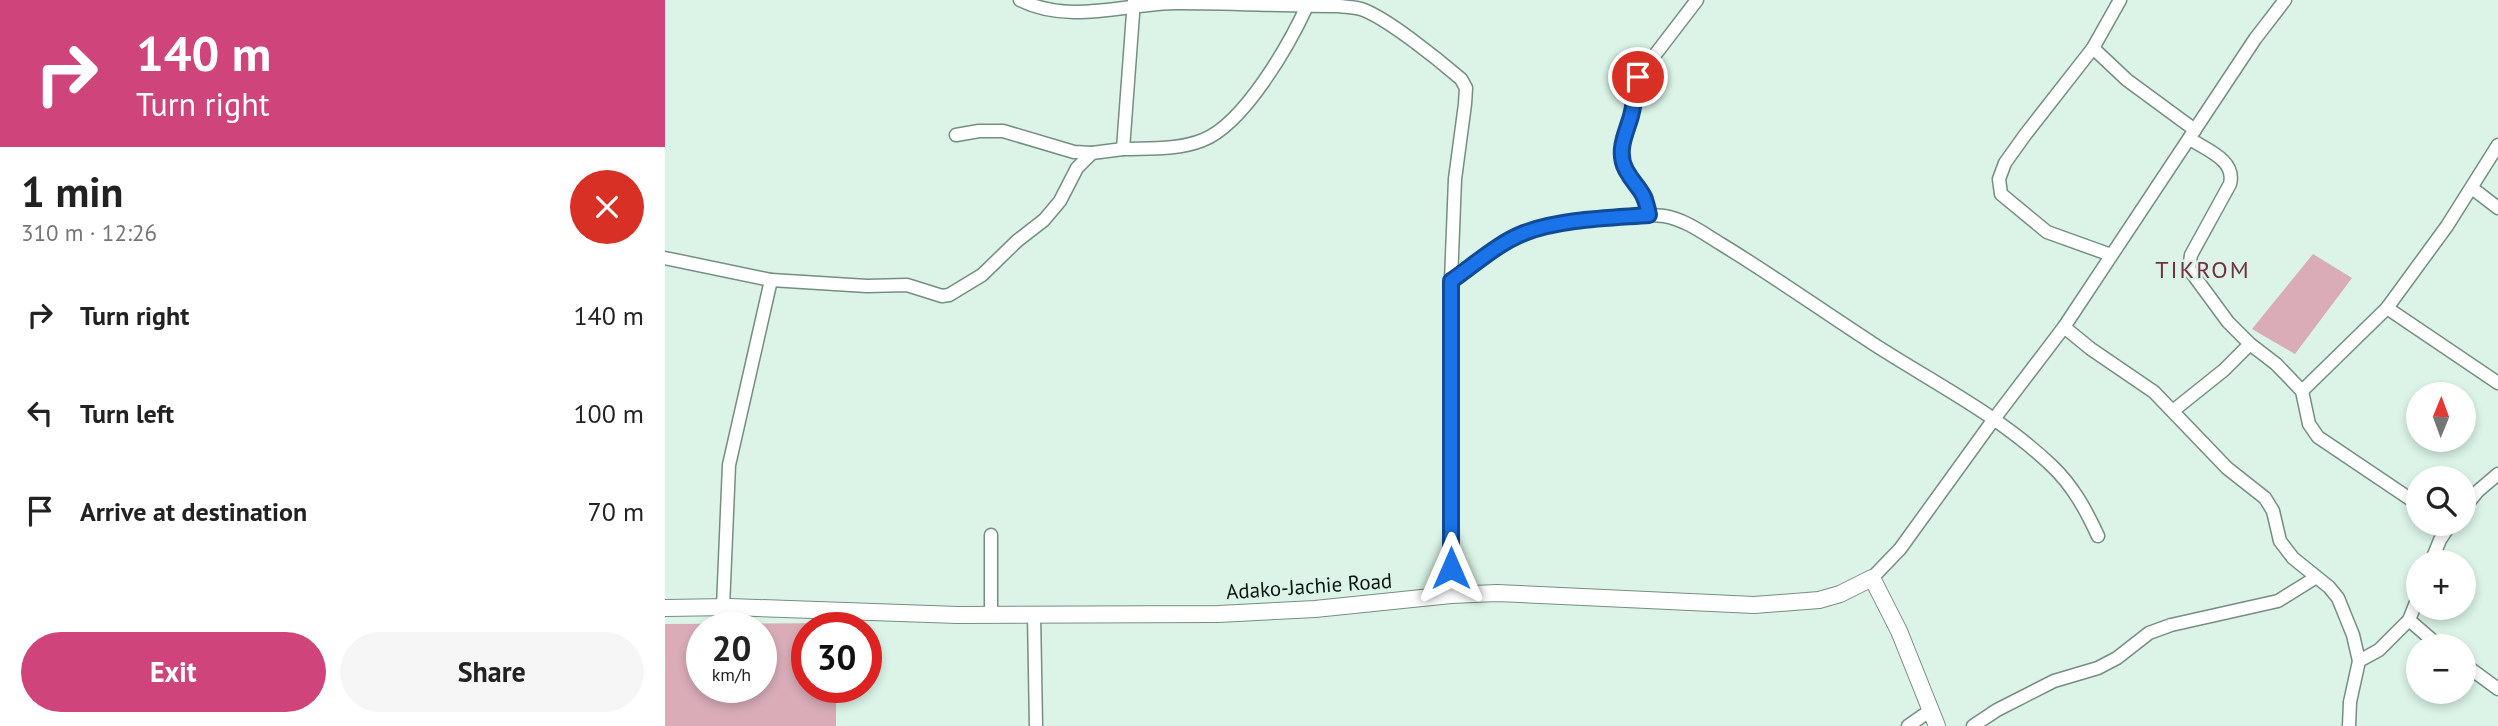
<!DOCTYPE html>
<meta charset="utf-8">
<style>
body{margin:0;font-family:"PT Sans",sans-serif;background:#f6f6f6;color:#222;height:100vh;display:flex;flex-direction:column;font-size:26px;white-space:nowrap}
*{box-sizing:border-box;margin:0}
p{font-size:23px;color:#767676}
.icon{flex:none;width:38px;height:38px;fill:none;stroke:currentColor;stroke-width:2;stroke-linecap:round;stroke-linejoin:round}
.map{position:relative;flex:1;overflow:hidden}
.side{display:flex;flex-direction:column;background:#fff;width:665px}
.side>*{flex:none}
.top-card{background:#cf447a;color:#fff;overflow:hidden}
.needle{width:46px;rotate:1deg}
.fabs{position:absolute;left:1741px;top:382px;display:grid;gap:14px}
.fabs a{display:grid;place-items:center;width:70px;height:70px;border-radius:50%;background:#fff;box-shadow:0 4px 10px #0003;font-size:35px}
.speed{position:absolute;left:21px;top:612px;display:flex;gap:14px;font-size:35px;font-weight:700;text-align:center}
.speed>*{display:grid;place-content:center;width:91px;height:91px;border-radius:50%;background:#fff;box-shadow:0 4px 10px #0003;line-height:1}
.speed small{font-size:18px;font-weight:400}
.speed .limit{border:10px solid #d22;background:#fff;color:#111}
.pin{position:absolute;display:grid;place-items:center;width:60px;height:60px;color:#fff;margin:-30px;border:4px solid #fff;border-radius:50%;box-shadow:0 2px 7px #0007}
.me{position:absolute;width:77px;margin:-38px;rotate:0deg;stroke-linejoin:round;filter:drop-shadow(0 0 5px #0008)}
.turn{display:flex;align-items:center;gap:24px;height:147px;padding:0 21px;font-size:32px}
.turn .icon{width:91px;height:91px;stroke-width:2.5}
.turn b{display:block;font-size:49px;line-height:60px}
.round{display:grid;place-items:center;flex:none;width:74px;height:74px;border-radius:37px;background:#f6f6f6}
.overview{display:flex;align-items:center;justify-content:space-between;height:119px;padding:0 21px}
h1{font-size:42px;font-weight:700;line-height:52px}
.primary-button{display:flex;gap:14px;margin-top:auto;padding:14px 21px}
.primary-button a{flex:1;height:80px;border-radius:42px;background:#cf447a;color:#fff;font-size:28px;font-weight:700;line-height:80px;text-align:center}
.primary-button a+a{background:#f6f6f6;color:#222}
ul{padding:0;list-style:none}
li{display:flex;align-items:center;gap:21px;height:98px;padding:0 21px}
li div{flex:1}
li b{display:block;font-size:26px}
li em{font-style:normal}
main{display:flex;flex:1;min-height:0}
.map>svg:first-child{display:block}
.green{fill:#d9acb8;fill-rule:evenodd}
.lines{fill:none;stroke-linecap:round;stroke-linejoin:round}
.minor-casing{stroke:#768d81;stroke-width:15}
.tertiary-casing{stroke:#768d81;stroke-width:18}
.minor{stroke:#fff;stroke-width:12}
.tertiary{stroke:#fff;stroke-width:16}
.route-casing{stroke:#114b97;stroke-width:18}
.route{stroke:#1a73e8;stroke-width:12}
.labels{text-anchor:middle;dominant-baseline:central;stroke-width:5;stroke-linejoin:round;paint-order:stroke}
.street-label{font-size:21px;fill:#0a130f;stroke:#dbf4e7}
.quarter-label{font-size:24px;letter-spacing:2px;fill:#742f47;stroke:#dbf4e7}
</style>
<main>
<section class="side">
<div class="top-card">
<div class="turn"><svg class="icon" aria-label="right" viewBox="0 0 24 24"><path d="M7 20v-9h11M14 6l5 5-5 5"/></svg><div><b>140 m</b>Turn right</div></div>
</div>
<div class="overview"><div><h1>1 min</h1><p>310 m · 12:26</p></div><a class="round" style="background:#d93025;color:#fff"><svg class="icon" aria-label="close" viewBox="0 0 24 24"><path d="M6 6l12 12M18 6L6 18"/></svg></a></div>
<ul>
<li><svg class="icon" aria-label="right" viewBox="0 0 24 24"><path d="M7 20v-9h11M14 6l5 5-5 5"/></svg><div><b>Turn right</b></div><em>140 m</em></li>
<li><svg class="icon" aria-label="left" viewBox="0 0 24 24"><path d="M17 20v-9H6M10 6l-5 5 5 5"/></svg><div><b>Turn left</b></div><em>100 m</em></li>
<li><svg class="icon" aria-label="arrive" viewBox="0 0 24 24"><path d="M6 21V4h12l-3 4 3 4H6"/></svg><div><b>Arrive at destination</b></div><em>70 m</em></li>
</ul>
<div class="primary-button"><a>Exit</a><a>Share</a></div>
</section>
<div class="map">
<svg width="1833" height="726" viewBox="0 0 1833 726">
<rect width="100%" height="100%" fill="#dbf4e7"/>
<!-- green -->
<g class="green">
<path d="M 1648,254 L 1687,278 L 1630,354 L 1587,329 Z"/>
<path d="M 171,623 L 171,628 L 142,628 L 142,688 L 171,688 L 171,726 L 0,726 L 0,624 ZM 37,628 L 96,628 L 96,688 L 37,688 Z"/>
</g>
<g class="lines">
<!-- minor casing -->
<g class="minor-casing">
<g id="minor">
<path d="M 355,0 C 406,25 461,3 513,3 C 567,3 620,6 674,6 C 681,7 689,7 696,9 C 721,17 775,61 796,79 L 801,88 L 800,104 L 790,179 L 786,281 L 786,595"/>
<path d="M 1428,48 L 1462,80 L 1530,130"/>
<path d="M 291,135 L 314,131 L 338,131 L 409,152 L 427,153 L 458,149 L 469,0"/>
<path d="M 1525,139 C 1542,150 1571,160 1565,184 L 1526,255 L 1524,269 L 1563,322 L 1585,344 L 1611,364 L 1637,391"/>
<path d="M 458,149 C 484,148 514,150 538,140 C 579,124 624,45 642,6"/>
<path d="M 1807,188 L 1833,208"/>
<path d="M 984,215 L 981,197 L 961,170 L 957,155 L 958,137 L 966,118 L 973,77 L 1032,0"/>
<path d="M 1446,255 L 1382,232 L 1336,194 L 1334,179 L 1340,163 L 1360,135 L 1428,48 L 1455,0"/>
<path d="M 0,258 L 106,280 L 202,286 L 242,285 L 277,296 L 284,295 L 317,275 L 352,241 L 379,220 L 395,201 L 412,168 L 427,153"/>
<path d="M 786,281 C 806,267 826,250 847,238 C 874,223 967,212 999,216 C 1019,219 1038,233 1056,244 C 1107,275 1156,310 1207,343 C 1267,382 1334,415 1387,466 C 1408,486 1421,510 1433,536"/>
<path d="M 1722,308 L 1833,383"/>
<path d="M 1399,327 L 1426,349 L 1489,392 L 1562,468 L 1600,498 L 1608,511 L 1615,541 L 1628,558 L 1664,587 L 1673,598 L 1688,635 L 1694,661 L 1685,702 L 1684,726"/>
<path d="M 1509,410 L 1559,370 L 1585,344"/>
<path d="M 1754,505 L 1653,437 L 1644,424 L 1637,391 L 1722,308 L 1782,226 L 1833,145"/>
<path d="M 1799,508 L 1813,491 L 1833,474"/>
<path d="M 1766,562 L 1775,540 L 1786,523"/>
<path d="M 1207,578 L 1235,549 L 1329,419 L 1399,327 L 1590,39 L 1620,0"/>
<path d="M 58,607 L 64,465 L 106,280"/>
<path d="M 326,613 L 326,535"/>
<path d="M 369,614 L 371,726"/>
<path d="M 1744,620 L 1774,646"/>
<path d="M 1694,661 L 1714,650 L 1744,620 L 1754,595"/>
<path d="M 1799,664 L 1833,689"/>
<path d="M 1243,726 L 1266,710"/>
<path d="M 1308,726 L 1332,710 L 1389,681 L 1433,668 L 1452,658 L 1484,633 L 1506,625 L 1613,601 L 1650,578"/>
</g>
</g>
<!-- tertiary casing -->
<g class="tertiary-casing">
<path id="tertiary" d="M 0,608 L 65,607 L 293,615 L 553,614 L 650,609 L 786,595 L 832,593 L 1089,605 L 1154,600 L 1175,594 L 1207,578 L 1234,631 L 1272,726"/>
</g>
<!-- minor -->
<use href="#minor" class="minor"/>
<!-- tertiary -->
<use href="#tertiary" class="tertiary"/>
</g>
<g class="lines">
<!-- route casing -->
<g class="route-casing">
<path id="route" d="M 786,568 L 786,281 C 809,265 833,243 859,233 C 895,219 945,218 984,215 C 979,188 972,190 961,170 C 951,151 961,134 966,116 C 969,104 971,90 973,77"/>
</g>
<!-- route -->
<use href="#route" class="route"/>
</g>
<g class="labels">
<!-- street labels -->
<g class="street-label">
<text transform="translate(644 586) rotate(-4)">Adako-Jachie Road</text>
</g>
<!-- quarter labels -->
<g class="quarter-label">
<text x="1538" y="269">TIKROM</text>
</g>
</g>
</svg>
<div class="fabs">
<a><svg class="needle" viewBox="-14 -14 28 28"><path d="M0-13l5 13h-10z" fill="#e53935"/><path d="M0 13l5-13h-10z" fill="#767676"/></svg></a>
<a><svg class="icon" aria-label="search" viewBox="0 0 24 24"><circle cx="10" cy="10" r="6"/><path d="M15 15l6 6"/></svg></a>
<a>+</a>
<a>−</a>
</div>
<div class="speed"><div>20<small>km/h</small></div><div class="limit">30</div></div>
<div class="pin" style="left:973px;top:77px;background:#d93025"><svg class="icon" aria-label="arrive" viewBox="0 0 24 24"><path d="M6 21V4h12l-3 4 3 4H6"/></svg></div>
<svg class="me" style="left:786px;top:568px" viewBox="-20 -20 40 40"><path d="M0-17L14 15 0 8-14 15z" fill="#1a73e8" stroke="#fff" stroke-width="4"/></svg>
</div>
</main>
